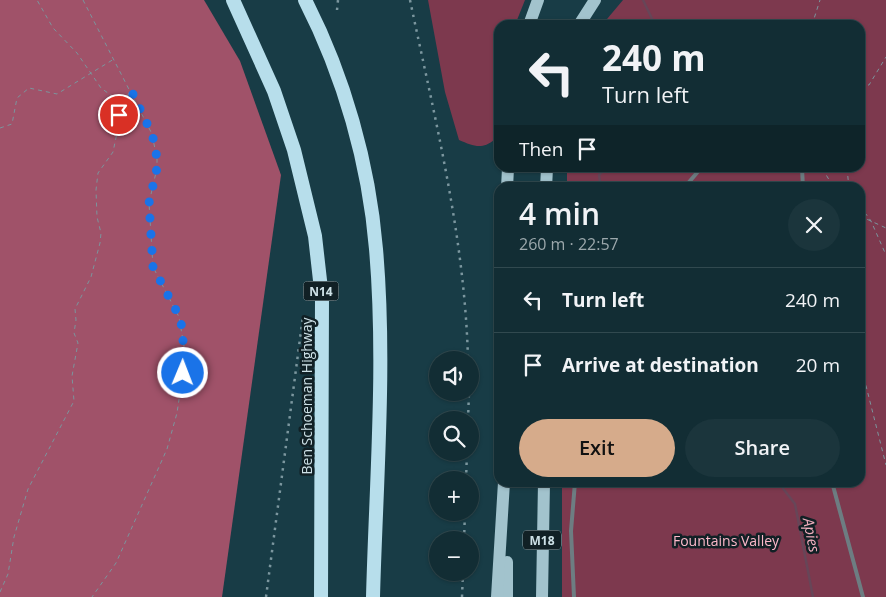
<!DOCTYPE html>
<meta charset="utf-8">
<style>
body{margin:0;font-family:"Open Sans",sans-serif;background:#1b353c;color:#f1f3f6;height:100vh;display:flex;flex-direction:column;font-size:19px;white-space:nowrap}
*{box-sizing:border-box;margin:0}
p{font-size:16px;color:#9ca8ac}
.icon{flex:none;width:28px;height:28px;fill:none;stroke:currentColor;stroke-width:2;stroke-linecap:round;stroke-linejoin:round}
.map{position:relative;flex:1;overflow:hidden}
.side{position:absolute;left:494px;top:182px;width:371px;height:305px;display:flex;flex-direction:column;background:#122d34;border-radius:15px;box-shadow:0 1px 4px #0004,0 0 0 1px #31494f}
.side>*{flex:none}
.banner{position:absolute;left:494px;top:20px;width:371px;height:152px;border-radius:15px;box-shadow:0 1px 4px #0004,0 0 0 1px #31494f;background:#122d34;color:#f1f3f6;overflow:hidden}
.controls{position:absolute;left:429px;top:351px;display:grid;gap:10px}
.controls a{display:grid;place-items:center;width:50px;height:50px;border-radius:50%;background:#122d34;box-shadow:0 1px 4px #0004,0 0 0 1px #31494f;font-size:25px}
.pin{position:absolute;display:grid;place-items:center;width:42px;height:42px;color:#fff;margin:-21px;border:2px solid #fff;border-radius:50%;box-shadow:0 1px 5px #0007}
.me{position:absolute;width:55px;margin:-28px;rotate:1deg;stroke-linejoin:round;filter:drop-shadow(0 0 4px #0008)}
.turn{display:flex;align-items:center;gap:18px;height:105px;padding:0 25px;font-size:22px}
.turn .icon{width:65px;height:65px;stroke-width:2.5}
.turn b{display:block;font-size:35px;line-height:42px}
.then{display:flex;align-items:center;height:48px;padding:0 25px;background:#0003;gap:10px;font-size:19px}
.round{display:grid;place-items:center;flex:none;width:52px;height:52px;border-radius:26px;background:#1b353c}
.summary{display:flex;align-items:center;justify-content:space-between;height:85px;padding:0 25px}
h1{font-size:30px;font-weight:600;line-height:38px}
.primary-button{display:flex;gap:10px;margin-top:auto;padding:10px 25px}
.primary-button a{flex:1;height:58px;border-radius:30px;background:#d6ab8b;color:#111;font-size:20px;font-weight:600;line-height:58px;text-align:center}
.primary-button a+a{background:#1b353c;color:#f1f3f6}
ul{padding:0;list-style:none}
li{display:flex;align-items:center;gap:15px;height:65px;padding:0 25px;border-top:1px solid #31494f}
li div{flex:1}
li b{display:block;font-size:19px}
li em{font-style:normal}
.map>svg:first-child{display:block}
.green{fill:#7d394e}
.forest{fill:#a05269}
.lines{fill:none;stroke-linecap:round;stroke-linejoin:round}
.stream{stroke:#674658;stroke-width:2.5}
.path{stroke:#7b959d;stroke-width:1;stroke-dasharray:4 4;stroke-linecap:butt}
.lane{stroke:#6d7d82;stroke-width:4}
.primary{stroke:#a2c3cd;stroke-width:12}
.highway{stroke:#b7deeb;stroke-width:14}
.rail{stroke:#7c979f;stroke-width:2.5;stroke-dasharray:2.5 5;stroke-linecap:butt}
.route{stroke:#1a73e8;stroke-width:9;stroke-dasharray:0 16.2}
.labels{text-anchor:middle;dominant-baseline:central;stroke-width:5;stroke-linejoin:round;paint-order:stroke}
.shield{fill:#112025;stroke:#95a7ad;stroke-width:1}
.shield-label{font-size:12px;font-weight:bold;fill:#cee1e7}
.street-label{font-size:14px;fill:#cee1e7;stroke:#112025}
.park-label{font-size:14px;fill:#fdb9ca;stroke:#112025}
.water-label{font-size:15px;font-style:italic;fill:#f2afbf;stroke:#112025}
</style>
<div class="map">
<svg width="886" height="597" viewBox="0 0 886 597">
<rect width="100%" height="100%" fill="#183c46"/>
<!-- green -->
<g class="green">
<path d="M 428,0 L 525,0 L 515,25 L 499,25 L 499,94 L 494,140 C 482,150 473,146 459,140 L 445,92 Z"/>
<path d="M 623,0 L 886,0 L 886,597 L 562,597 L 562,483 L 860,482 L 860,188 L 567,187 L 567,168 L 860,168 L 860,25 L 602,25 Z"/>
</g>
<!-- forest -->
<path class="forest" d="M 0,0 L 204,0 L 240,61 L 281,175 L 222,597 L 0,597 Z"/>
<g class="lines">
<!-- stream -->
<g class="stream">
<path d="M 643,0 L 655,25"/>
<path d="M 601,188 L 599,175 L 606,168"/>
<path d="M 778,482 L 795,504 L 813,597"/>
</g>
<!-- path -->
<g class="path">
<path d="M 83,0 L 152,134 L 157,159 L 157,168 L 149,203 L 153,267 L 179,317 L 184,346 L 183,373 L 177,413 L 167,449 L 116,563 L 92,597"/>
<path d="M 812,25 L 820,0"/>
<path d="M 860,85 L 869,85 L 886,57"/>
<path d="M 124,103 L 130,91"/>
<path d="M 0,128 L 12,124 L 17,98 L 29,88 L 57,94 L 114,59"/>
<path d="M 824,168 L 825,173 L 834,188"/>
<path d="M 847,168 L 849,188"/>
<path d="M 860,206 L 871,221 L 886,255"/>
<path d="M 860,216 L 886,228"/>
<path d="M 860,362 L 886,465"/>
<path d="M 0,592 L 8,574 L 14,537 L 28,489 L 74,401 L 72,376 L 78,343 L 74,333 L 76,320 L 75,309 L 91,277 L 100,243 L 101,233 L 97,217 L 96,190 L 98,173 L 113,152 L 123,104 L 101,88 L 77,53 L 53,28 L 37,0"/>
</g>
<!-- lane -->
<g class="lane">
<path d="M 802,168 L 803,188"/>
<path d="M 684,188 L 701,168"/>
<path d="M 832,482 L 863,597"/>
<path d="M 574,597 L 571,531 L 575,482"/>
</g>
<!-- primary -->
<g class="primary">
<path d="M 529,25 L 538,0"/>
<path d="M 579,25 L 595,0"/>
<path d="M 507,188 L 508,168"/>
<path d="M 546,188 L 547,168"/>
<path d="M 507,562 L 507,597"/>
<path d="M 497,597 L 504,482"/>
<path d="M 542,597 L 544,482"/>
</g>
<!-- highway -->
<g class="highway">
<path d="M 233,0 L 274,91 L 294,150 L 315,236 L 322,298 L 321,597"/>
<path d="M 305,0 C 344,76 369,164 376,249 C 386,363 376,483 373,597"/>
</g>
<!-- rail -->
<g class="rail">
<path d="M 410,0 C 435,119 465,238 468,360"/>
<path d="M 337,10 L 338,0"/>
<path d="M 468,420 L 469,392"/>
<path d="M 466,480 L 467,452"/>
<path d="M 464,540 L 465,512"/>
<path d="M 266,597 L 303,316"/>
<path d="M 462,597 L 463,572"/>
</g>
</g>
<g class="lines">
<!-- route -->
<path class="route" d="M 119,115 L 131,90 L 152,134 L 156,150 L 157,168 L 149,203 L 153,267 L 179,316 L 183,331 L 183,373"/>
</g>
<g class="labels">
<!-- shield labels -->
<g class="shield">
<rect x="303.5" y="281.5" width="35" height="19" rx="4"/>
<rect x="523" y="530.5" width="38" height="19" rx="4"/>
</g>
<g class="shield-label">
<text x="321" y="291">N14</text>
<text x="542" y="540">M18</text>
</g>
<!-- street labels -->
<g class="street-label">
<text transform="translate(306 396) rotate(-90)">Ben Schoeman Highway</text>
</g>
<!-- park labels -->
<g class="park-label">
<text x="726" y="540">Fountains Valley</text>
</g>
<!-- water labels -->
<g class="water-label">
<text transform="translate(812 535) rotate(79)">Apies</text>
</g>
</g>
</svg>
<div class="controls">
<a><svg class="icon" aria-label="sound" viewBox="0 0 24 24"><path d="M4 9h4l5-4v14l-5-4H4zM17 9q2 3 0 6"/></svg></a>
<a><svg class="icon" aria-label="search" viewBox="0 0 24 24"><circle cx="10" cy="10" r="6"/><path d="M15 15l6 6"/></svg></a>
<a>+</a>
<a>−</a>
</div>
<div class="pin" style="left:119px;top:115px;background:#d93025"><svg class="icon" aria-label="arrive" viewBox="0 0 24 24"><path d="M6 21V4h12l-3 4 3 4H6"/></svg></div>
<svg class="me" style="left:183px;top:373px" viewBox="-20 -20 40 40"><circle r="17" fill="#1a73e8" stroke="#fff" stroke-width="3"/><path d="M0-11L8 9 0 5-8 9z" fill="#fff"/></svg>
<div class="banner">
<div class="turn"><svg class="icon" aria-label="left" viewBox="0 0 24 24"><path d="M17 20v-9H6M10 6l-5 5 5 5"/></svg><div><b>240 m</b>Turn left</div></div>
<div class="then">Then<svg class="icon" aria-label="arrive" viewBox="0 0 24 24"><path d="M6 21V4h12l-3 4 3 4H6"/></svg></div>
</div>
<section class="side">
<div class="summary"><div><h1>4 min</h1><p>260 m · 22:57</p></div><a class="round"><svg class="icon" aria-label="close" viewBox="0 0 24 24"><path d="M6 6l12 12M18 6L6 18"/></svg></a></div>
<ul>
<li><svg class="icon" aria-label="left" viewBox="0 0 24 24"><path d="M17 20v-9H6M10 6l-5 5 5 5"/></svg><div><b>Turn left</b></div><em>240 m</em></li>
<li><svg class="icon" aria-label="arrive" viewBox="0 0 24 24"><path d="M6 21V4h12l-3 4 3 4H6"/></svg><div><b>Arrive at destination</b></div><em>20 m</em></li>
</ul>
<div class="primary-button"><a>Exit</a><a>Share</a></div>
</section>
</div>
